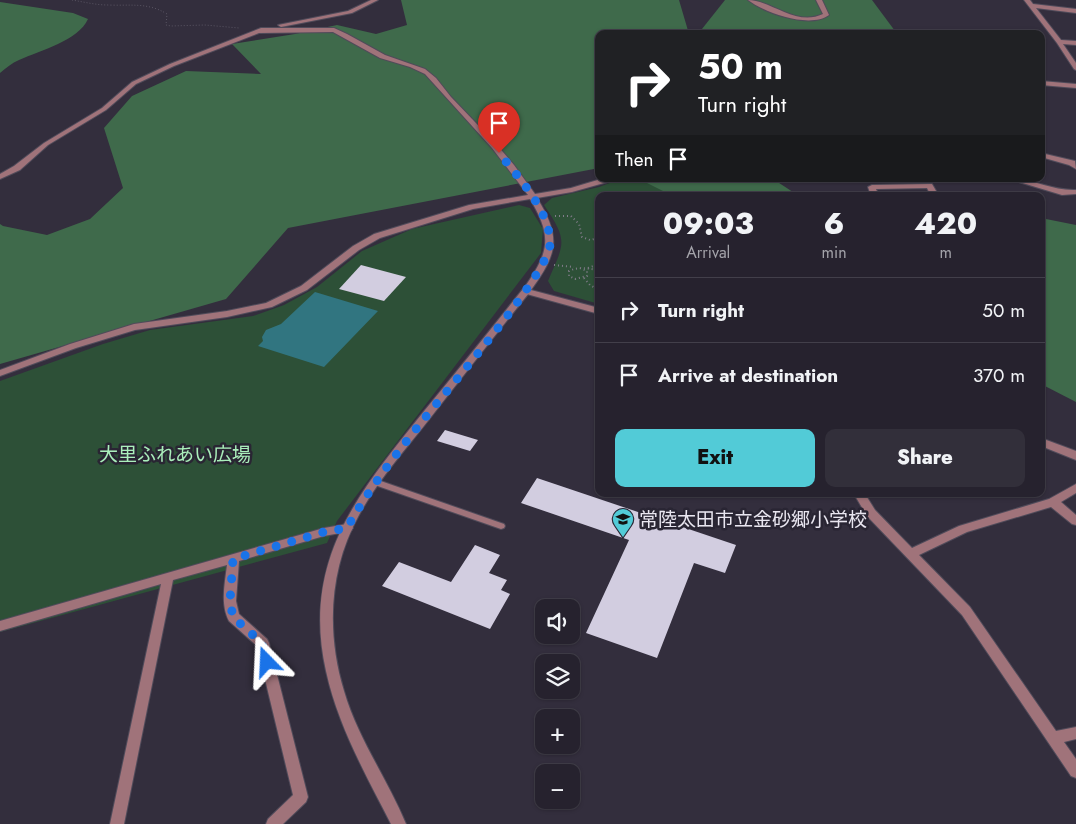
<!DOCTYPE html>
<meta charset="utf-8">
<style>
body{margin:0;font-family:Jost,"Noto Sans JP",sans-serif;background:#322f3a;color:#f1f3f6;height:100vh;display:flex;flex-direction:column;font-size:19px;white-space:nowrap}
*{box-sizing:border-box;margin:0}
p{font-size:16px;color:#a4a4aa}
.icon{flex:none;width:28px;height:28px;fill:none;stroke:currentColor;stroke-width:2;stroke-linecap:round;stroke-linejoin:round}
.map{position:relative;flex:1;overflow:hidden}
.side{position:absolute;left:595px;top:192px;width:450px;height:305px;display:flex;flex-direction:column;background:#26222e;border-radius:10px;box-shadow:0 1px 4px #0004,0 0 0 1px #423f4a}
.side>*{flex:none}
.hud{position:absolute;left:595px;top:30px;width:450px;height:152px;border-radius:10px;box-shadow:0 1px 4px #0004,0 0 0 1px #423f4a;background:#202124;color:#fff;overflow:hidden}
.fabs{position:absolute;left:535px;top:599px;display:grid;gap:10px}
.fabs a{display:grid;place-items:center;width:45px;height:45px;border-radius:10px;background:#26222e;box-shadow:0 1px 4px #0004,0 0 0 1px #423f4a;font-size:25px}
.pin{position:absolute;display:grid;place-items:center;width:42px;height:42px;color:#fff;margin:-51px -21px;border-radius:50% 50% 50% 0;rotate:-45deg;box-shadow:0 0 5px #0007}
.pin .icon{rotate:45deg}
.me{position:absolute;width:55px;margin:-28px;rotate:339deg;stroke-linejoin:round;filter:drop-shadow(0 0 4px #0008)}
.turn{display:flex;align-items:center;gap:18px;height:105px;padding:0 20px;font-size:22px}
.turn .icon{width:65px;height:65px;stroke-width:2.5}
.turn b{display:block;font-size:35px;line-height:42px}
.then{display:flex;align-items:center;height:48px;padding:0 20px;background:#0003;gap:10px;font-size:19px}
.eta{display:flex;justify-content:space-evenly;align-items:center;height:85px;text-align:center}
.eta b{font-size:30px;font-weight:800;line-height:35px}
.primary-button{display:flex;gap:10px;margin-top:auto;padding:10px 20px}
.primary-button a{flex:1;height:58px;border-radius:10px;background:#52cbd7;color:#111;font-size:20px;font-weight:800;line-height:58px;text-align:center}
.primary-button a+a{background:#322f3a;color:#f1f3f6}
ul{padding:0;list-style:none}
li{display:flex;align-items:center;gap:15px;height:65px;padding:0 20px;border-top:1px solid #423f4a}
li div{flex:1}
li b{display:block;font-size:19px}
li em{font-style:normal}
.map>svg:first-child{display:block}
.green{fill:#2d5037}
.forest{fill:#3f6a4b}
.water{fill:#317580}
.building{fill:#d2cde0}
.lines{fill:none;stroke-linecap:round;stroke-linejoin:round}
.service-casing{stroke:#504b5a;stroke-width:2}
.minor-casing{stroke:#504b5a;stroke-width:2}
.tertiary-casing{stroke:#504b5a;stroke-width:2}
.path-far1{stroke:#807c89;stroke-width:1;stroke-dasharray:0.5 2.5;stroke-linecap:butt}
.path{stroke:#807c89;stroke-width:2;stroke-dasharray:1 3;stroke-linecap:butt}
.service{fill:#a0737a;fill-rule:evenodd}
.minor{fill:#a0737a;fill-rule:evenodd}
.tertiary{fill:#a0737a;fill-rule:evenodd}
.route{stroke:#1a73e8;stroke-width:9;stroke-dasharray:0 16.2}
.labels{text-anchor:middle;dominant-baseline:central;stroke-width:5;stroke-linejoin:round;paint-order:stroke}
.park-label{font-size:19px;fill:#aaefbb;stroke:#292533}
.poi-label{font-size:19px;fill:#e9e6f0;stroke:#292533;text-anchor:start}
</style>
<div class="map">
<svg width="1076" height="824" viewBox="0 0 1076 824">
<rect width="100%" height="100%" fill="#332e3d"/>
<!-- green -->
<g class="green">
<path d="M 620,179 L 672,179 L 698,196 L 599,196 L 599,304 L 554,291 L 548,281 C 564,243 569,242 544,205 L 552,198 L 599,187 Z"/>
<path d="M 519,205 L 530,208 L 543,229 L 541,253 L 337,521 L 327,543 L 0,632 L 0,381 L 103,344 L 150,330 L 253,316 L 284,305 L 317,287 L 362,251 L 412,229 Z"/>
</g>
<!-- forest -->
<g class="forest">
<path d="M 401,0 L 679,0 L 689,34 L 599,34 L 599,168 L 288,228 L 226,299 L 0,364 L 0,224 L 3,226 L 47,235 L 90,219 L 123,188 L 104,128 L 132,96 L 186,71 L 261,74 L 232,44 L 295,34 L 337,25 L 376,34 L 407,25 Z"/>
<path d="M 725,0 L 872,0 L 895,31 L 893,34 L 698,34 Z"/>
<path d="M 0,2 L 73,13 L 88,19 C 78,41 41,50 19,60 C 12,63 6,68 0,73 Z"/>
<path d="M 639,179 L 773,179 L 799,196 L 673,196 Z"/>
<path d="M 1041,218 L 1076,225 L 1076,402 L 1041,384 Z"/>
</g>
<!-- water -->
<path class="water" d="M 315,292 L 378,311 L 324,367 L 258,346 L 263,341 L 262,337 L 266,330 L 281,324 Z"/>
<!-- building -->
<g class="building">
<path d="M 361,265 L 406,277 L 384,301 L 339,289 Z"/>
<path d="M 445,430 L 478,440 L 470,451 L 437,441 Z"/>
<path d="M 537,478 L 736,545 L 725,573 L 694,563 L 657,658 L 586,633 L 629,540 L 521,503 Z"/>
<path d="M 475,545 L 500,555 L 489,573 L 507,580 L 501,590 L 510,594 L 490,629 L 382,586 L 399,562 L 451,582 Z"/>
</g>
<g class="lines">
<!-- service casing -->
<g class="service-casing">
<path id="service" d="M 375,479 L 504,524 L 505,526 L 504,528 L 501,529 L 372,484 L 371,482 L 372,480 Z"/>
</g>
<!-- minor casing -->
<g class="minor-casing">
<g id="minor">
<path d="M 371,0 L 378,0 L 352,13 L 281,27 L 278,25 L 348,11 Z"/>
<path d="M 748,0 C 771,0 796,27 823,14 L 816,0 L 822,0 L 829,15 C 810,29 765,13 748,0 Z"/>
<path d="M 1024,0 L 1030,0 L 1033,4 L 1076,9 L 1076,13 L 1036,8 L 1061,40 L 1076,41 L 1076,45 L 1063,44 L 1076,63 L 1076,70 L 1074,69 L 1057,43 Z"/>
<path d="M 261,28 L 334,28 L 347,34 L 385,55 L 425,69 L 436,78 L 451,97 L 497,145 L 514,165 L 535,194 L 571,188 L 601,179 L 612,179 L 611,181 L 572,192 L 537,198 C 562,238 557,254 531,290 L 599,308 L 599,314 L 523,293 L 522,291 C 547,255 555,240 530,199 L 473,209 L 380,238 L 359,250 L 307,290 L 272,307 L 227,317 L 135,330 L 76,348 L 0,376 L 0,370 L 70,344 L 134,324 L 227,311 L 266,303 L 301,286 L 353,246 L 374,234 L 469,205 L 528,195 L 492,148 L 425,74 L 410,67 L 380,58 L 333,32 L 259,33 L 174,66 L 136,84 L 106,110 L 48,145 L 20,170 L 0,179 L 0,174 L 14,166 L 44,143 L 102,108 L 132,82 L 170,64 Z"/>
<path d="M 1041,81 L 1076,84 L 1076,88 L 1041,85 Z"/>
<path d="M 1041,153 L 1075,161 L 1076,169 L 1069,165 L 1041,157 Z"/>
<path d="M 1009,179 C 1032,178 1051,191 1076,190 L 1076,194 L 1062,195 Z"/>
<path d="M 929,184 L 932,184 L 939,196 L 931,196 L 927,188 L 876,189 L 879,196 L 871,196 L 868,187 L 872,185 Z"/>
<path d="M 1041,438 L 1076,451 L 1076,460 L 1041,446 Z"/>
<path d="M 1076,484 L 1076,493 L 1061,502 L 1076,515 L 1076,525 L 1072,524 L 1051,507 L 967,532 L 919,555 L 970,607 L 1056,731 L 1076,727 L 1076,739 L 1064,742 L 1076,759 L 1076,778 L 1071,776 L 962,615 L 867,516 L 854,494 L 865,494 L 875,510 L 912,548 L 959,526 L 1049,499 Z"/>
<path d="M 347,524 L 351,525 L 353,528 L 351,531 L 324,536 L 239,561 L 236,601 L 239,614 L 267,639 L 269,643 L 308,797 L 306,802 L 283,824 L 266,824 L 268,819 L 293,795 L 257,646 L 229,621 C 220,604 225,583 227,565 L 173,580 L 124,824 L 110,824 L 161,584 L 0,631 L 0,621 L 324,528 Z"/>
</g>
</g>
<!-- tertiary casing -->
<g class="tertiary-casing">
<path id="tertiary" d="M 526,288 L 529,289 L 530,291 L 529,293 C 496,334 463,376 431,417 C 406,449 378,480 359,515 C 329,569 326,632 344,691 C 358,739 387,778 406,824 L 391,824 C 366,775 338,726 326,671 C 301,559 360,491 425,410 C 458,370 490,330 523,289 Z"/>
</g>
<!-- path-far1 -->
<path class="path-far1" d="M 72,0 C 84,2 96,5 108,5 C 129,6 148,2 167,14 L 166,25 L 171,26 L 205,25 L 239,28"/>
<!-- path -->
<g class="path">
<path d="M 555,216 L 571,216 L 579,224 L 582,237 L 590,240 L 599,238"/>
<path d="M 554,265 L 574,267"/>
<path d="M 580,268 L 587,271 L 587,276 L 575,279 L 569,276 L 569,271 C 579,266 588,269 599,270"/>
<path d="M 588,268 L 599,264"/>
<path d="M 584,278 L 590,285 L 599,290"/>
</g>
<!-- service -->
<use href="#service" class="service"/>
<!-- minor -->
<use href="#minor" class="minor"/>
<!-- tertiary -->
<use href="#tertiary" class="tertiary"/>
</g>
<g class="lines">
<!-- route -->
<path class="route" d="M 267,662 L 262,643 L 233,617 L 230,601 L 233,559 L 324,532 L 347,528 C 369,489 396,454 424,419 C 447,390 549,273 550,244 C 551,212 518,177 499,153"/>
</g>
<!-- icons -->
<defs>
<g id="school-pin" transform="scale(1.125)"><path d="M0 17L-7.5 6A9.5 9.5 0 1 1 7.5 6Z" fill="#52cbd7" stroke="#292533"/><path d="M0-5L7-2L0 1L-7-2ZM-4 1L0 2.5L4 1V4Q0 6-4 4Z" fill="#111"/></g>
</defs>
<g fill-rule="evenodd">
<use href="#school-pin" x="623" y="519"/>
</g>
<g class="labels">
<!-- park labels -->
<g class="park-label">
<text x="175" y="454">大里ふれあい広場</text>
</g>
<!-- poi labels -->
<g class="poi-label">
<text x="639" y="519">常陸太田市立金砂郷小学校</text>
</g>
</g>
</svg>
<div class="fabs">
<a><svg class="icon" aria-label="sound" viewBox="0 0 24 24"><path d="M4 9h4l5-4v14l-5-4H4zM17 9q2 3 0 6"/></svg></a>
<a><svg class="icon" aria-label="layers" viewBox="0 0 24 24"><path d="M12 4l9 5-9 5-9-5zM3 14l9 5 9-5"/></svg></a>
<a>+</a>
<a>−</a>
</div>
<div class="pin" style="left:499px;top:153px;background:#d93025"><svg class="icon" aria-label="arrive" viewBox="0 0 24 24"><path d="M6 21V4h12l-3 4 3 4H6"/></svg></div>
<svg class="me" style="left:267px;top:662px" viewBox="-20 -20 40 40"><path d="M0-17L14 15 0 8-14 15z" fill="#1a73e8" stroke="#fff" stroke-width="4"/></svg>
<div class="hud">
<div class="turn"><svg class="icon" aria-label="right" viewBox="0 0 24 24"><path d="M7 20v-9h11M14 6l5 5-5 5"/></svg><div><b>50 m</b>Turn right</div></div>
<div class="then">Then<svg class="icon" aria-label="arrive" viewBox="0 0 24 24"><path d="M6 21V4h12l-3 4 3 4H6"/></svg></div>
</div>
<section class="side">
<div class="eta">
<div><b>09:03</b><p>Arrival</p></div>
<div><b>6</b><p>min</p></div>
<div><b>420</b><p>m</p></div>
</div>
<ul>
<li><svg class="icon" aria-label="right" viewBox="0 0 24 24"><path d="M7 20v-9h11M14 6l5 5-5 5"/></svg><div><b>Turn right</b></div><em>50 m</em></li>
<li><svg class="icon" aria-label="arrive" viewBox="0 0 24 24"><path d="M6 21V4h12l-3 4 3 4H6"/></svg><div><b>Arrive at destination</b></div><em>370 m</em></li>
</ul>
<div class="primary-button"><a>Exit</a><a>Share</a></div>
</section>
</div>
